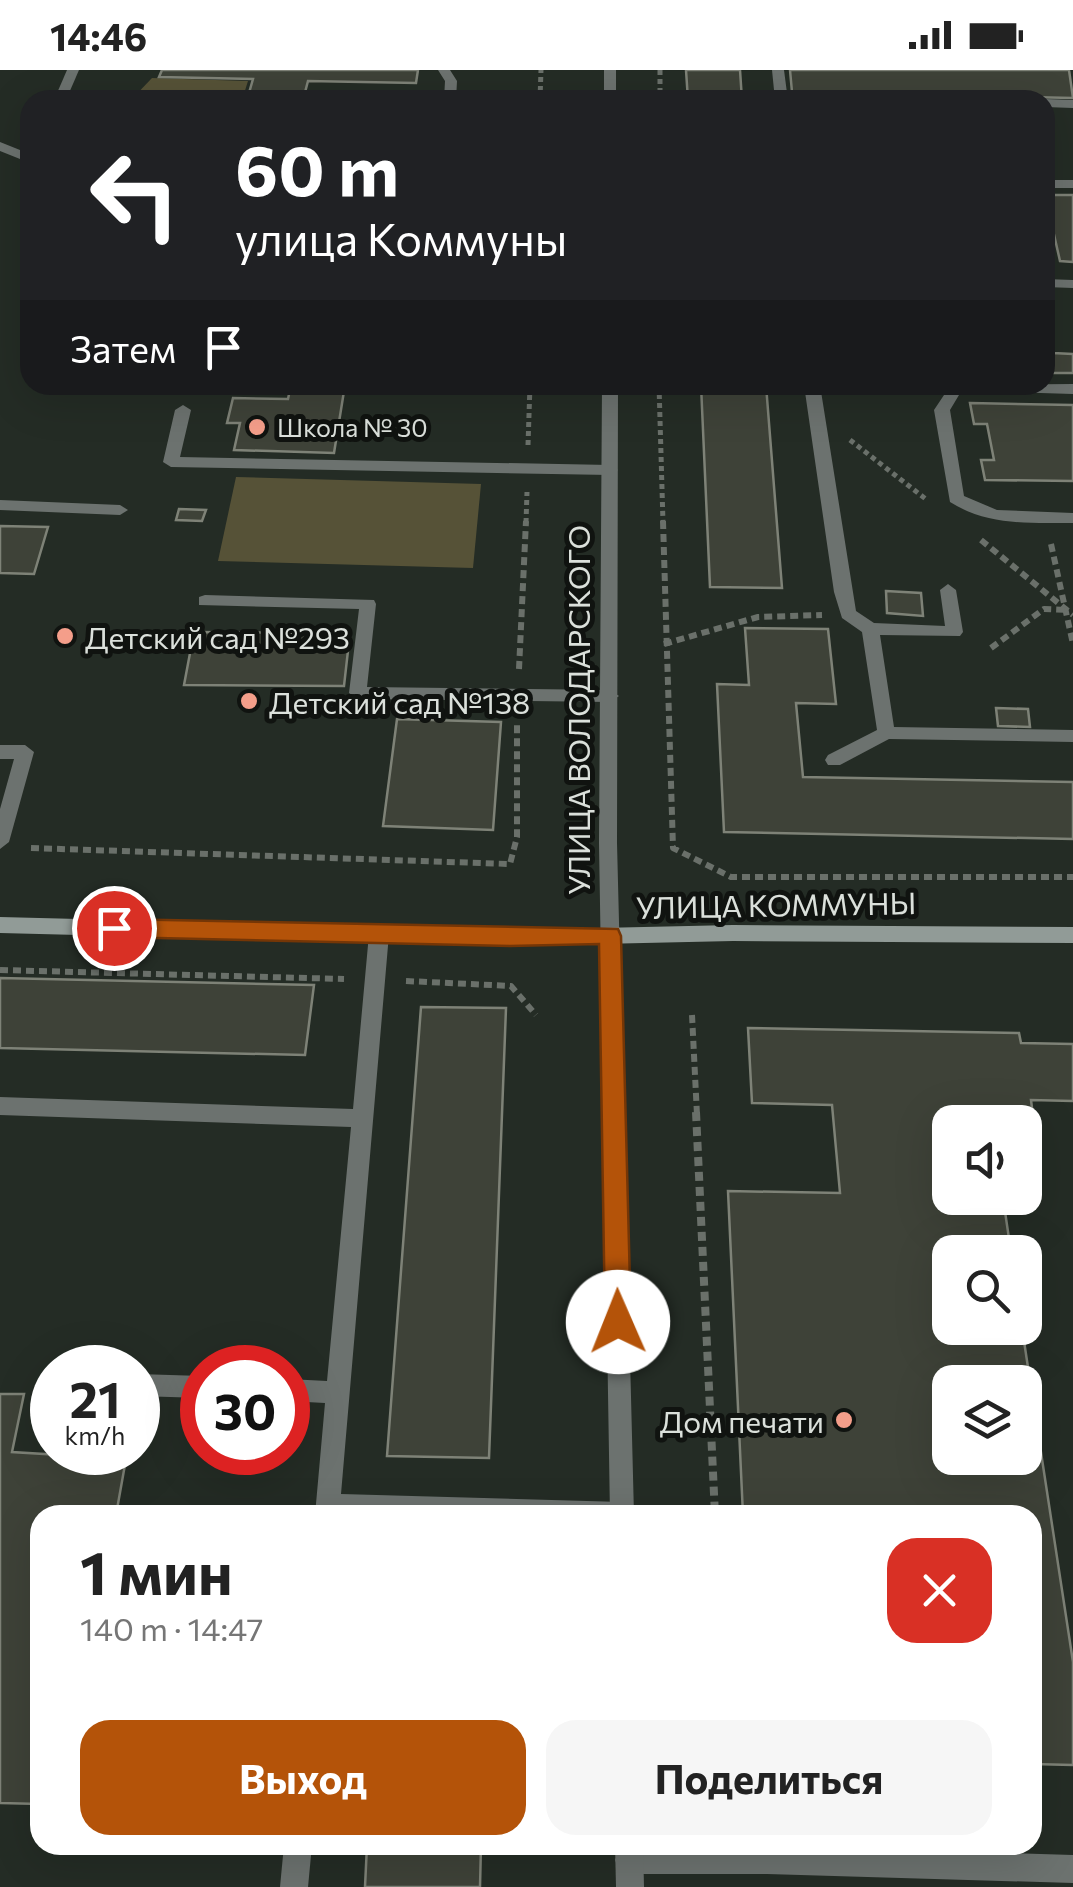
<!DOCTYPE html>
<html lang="ru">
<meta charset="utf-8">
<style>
body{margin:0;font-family:Commissioner,sans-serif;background:#f6f6f6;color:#222;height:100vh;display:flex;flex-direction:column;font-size:38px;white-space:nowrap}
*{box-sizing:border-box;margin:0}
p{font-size:32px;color:#767676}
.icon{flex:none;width:55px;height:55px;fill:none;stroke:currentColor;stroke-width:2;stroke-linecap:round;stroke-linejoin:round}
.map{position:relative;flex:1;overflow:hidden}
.drawer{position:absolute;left:30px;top:1435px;width:1012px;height:350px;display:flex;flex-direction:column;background:#fff;border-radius:30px;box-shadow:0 10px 40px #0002}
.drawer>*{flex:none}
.banner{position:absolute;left:20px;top:20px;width:1035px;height:305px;border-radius:30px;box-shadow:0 10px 40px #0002;background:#202124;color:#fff;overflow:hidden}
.tools{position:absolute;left:932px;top:1035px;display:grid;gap:20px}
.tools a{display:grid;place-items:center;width:110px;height:110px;border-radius:20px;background:#fff;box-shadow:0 10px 40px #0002;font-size:50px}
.speed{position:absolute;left:30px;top:1275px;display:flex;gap:20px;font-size:50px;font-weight:700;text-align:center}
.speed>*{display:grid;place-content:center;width:130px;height:130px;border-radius:50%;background:#fff;box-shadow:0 10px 40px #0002;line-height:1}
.speed small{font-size:25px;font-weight:400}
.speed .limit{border:15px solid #d22;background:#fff;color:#111}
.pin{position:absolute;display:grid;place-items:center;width:85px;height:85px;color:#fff;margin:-42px;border:5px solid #fff;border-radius:50%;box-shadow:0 2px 10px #0007}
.me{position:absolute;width:110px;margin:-55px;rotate:359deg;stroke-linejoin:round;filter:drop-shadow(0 0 8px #0008)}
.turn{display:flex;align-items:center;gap:35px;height:210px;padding:0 50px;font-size:45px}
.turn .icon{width:130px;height:130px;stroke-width:2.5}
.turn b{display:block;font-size:70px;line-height:85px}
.then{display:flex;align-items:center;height:95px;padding:0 50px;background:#0003;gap:20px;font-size:38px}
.round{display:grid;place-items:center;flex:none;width:105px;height:105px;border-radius:30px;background:#f6f6f6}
.summary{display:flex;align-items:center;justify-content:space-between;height:170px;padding:0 50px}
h1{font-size:60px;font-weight:700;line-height:75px}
.primary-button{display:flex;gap:20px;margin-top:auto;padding:20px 50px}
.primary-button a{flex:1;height:115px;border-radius:30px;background:#b45309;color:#fff;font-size:40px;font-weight:700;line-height:115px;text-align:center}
.primary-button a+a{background:#f6f6f6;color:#222}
.status{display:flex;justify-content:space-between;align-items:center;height:70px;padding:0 50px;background:#fff;direction:ltr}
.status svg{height:28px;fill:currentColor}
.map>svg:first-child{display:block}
.green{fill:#565237}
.building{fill:#3e4238;stroke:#7e8277;stroke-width:2.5;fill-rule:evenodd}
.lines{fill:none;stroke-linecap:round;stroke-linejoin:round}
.path-far2{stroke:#6a706a;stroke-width:5;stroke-dasharray:5 4;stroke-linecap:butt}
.path-far1{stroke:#6a706a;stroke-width:6;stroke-dasharray:8 5;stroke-linecap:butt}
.path{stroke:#6a706a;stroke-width:8;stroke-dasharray:9 6;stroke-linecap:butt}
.lane{fill:#6c726f;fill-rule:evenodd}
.street{fill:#6c726f;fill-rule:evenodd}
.secondary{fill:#919b97;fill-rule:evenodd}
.route{fill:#b45309;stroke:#753606;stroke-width:2.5}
.poi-dot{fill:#f49e8a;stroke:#101310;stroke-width:4}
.labels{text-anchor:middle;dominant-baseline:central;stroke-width:10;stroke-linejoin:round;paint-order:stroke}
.far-poi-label{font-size:25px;fill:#dbe0db;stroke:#101310;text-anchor:start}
.poi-label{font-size:30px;fill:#dbe0db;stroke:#101310;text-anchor:start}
.street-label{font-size:30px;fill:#dbe0db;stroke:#101310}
</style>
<div class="status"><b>14:46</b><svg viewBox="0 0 49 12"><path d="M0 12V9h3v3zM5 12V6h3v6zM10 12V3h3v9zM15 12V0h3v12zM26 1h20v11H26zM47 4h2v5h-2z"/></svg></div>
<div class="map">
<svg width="1073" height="1817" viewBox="0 0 1073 1817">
<rect width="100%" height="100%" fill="#242c25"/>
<!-- green -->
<g class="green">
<path d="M 152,8 L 248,11 L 242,30 L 131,30 Z"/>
<path d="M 236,407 L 481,414 L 473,498 L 218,491 Z"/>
</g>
<!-- building -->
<g class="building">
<path d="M 162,0 L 418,0 L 416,13 L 308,11 L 303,30 L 247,30 L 253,9 L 159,7 Z"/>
<path d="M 686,0 L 740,0 L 742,30 L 688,30 Z"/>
<path d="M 790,0 L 1069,0 L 1073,28 L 792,22 Z"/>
<path d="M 1045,125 L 1073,125 L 1073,192 L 1060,191 Z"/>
<path d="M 1045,253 L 1053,283 L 1073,284 L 1073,303 L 1045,303 Z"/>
<path d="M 79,315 L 186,315 L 184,321 L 78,318 Z"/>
<path d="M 291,315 L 345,315 L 334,383 L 234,380 L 240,353 L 227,353 L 233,328 L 288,329 Z"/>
<path d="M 701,315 L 766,315 L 782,518 L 710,517 Z"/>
<path d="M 970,333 L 1073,335 L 1073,411 L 985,410 L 981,390 L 994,390 L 987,354 L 974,354 Z"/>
<path d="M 179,439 L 206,440 L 202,451 L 176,450 Z"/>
<path d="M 0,456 L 48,457 L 34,504 L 0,503 Z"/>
<path d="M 886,521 L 921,523 L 923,546 L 887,543 Z"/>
<path d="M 745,558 L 828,559 L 836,634 L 796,633 L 803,707 L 1073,712 L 1073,769 L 724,762 L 717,614 L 749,615 Z"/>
<path d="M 194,562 L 350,563 L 344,616 L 184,615 Z"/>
<path d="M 996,638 L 1028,639 L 1030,657 L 998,656 Z"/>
<path d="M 397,649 L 501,652 L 493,760 L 383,756 Z"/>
<path d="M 0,908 L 314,915 L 305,985 L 0,978 Z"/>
<path d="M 421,937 L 506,938 L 489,1388 L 387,1386 Z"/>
<path d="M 748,958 L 1019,963 L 1021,973 L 1073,974 L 1073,1031 L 1031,1030 L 1032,1038 L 989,1038 L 991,1052 L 950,1052 L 950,1128 L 1003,1128 L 1011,1182 L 950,1182 L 950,1258 L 1022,1258 L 1073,1592 L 1073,1695 L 1032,1694 L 1032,1445 L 743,1445 L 728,1121 L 840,1123 L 832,1035 L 752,1033 ZM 950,1312 L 1025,1312 L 1025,1388 L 950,1388 Z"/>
<path d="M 0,1324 L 24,1324 L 12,1382 L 126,1389 L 116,1445 L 40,1445 L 40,1734 L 0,1733 Z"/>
<path d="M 367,1775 L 481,1775 L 480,1817 L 365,1817 Z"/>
</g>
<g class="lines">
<!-- path-far2 -->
<g class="path-far2">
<path d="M 660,0 L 660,30"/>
<path d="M 540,30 L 541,0"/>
<path d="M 659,315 L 663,453"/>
<path d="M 850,370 L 927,430"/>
<path d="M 528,375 L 530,315"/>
<path d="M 526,453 L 527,422"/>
</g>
<!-- path-far1 -->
<g class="path-far1">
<path d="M 663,451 L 673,778 L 731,807 L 1073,807"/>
<path d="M 981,470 L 1073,545"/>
<path d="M 1051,474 L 1073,574"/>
<path d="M 664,574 L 758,547 L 822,545"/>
<path d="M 991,578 L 1044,539 L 1067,540"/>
<path d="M 519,599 L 526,451"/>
<path d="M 31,778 L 510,794 L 517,767 L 517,652"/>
<path d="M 0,900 L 344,909"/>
<path d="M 406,911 L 511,916 L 536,945"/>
<path d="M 692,945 L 697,1045"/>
</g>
<!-- path -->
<path class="path" d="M 696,1042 L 715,1445"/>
<!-- lane -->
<g class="lane">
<path d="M 67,0 L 79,0 L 66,30 L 54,30 Z"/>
<path d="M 438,0 L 450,0 L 457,11 L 456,30 L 444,30 L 445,11 Z"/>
<path d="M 772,0 L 784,0 L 787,23 L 909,26 L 915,30 L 775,30 Z"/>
<path d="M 1045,29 L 1073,30 L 1073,38 L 1045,37 L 1045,30 L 1042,30 Z"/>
<path d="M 0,72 L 30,84 L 30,93 L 0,81 Z"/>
<rect x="1045" y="110" width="28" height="8"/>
<path d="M 1045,209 L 1073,210 L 1073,218 L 1045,217 Z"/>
<path d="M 1073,314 L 1073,324 L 971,321 L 959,325 L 950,340 L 964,426 L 997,440 L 1073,443 L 1073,453 C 1030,453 988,456 950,432 L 934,340 L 948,319 L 958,315 Z"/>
<path d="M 804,315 L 820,315 L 856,541 L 874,553 L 945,556 L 940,520 L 948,514 L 956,520 L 963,562 L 960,566 L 880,565 L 894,657 L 1073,660 L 1073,672 L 889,669 L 840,695 L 828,695 L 825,690 L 828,685 L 877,660 L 862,562 L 842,548 L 834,522 Z"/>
<path d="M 183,335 L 191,340 L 180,387 L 610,395 L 618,400 L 610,405 L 171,397 L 163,392 L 175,340 Z"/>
<path d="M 0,430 L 120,435 L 128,440 L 120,445 L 0,440 Z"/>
<path d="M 205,525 L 374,530 L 376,534 L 367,617 L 610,620 L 619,626 L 610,632 L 358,629 L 349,623 L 359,539 L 199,535 L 199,527 Z"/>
<path d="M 0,675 L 25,675 L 34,682 L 9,772 L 0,779 L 0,739 L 14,689 L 0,689 Z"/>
<path d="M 379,856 L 386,859 L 389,864 L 341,1424 L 622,1432 L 631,1436 L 634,1445 L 315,1445 L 325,1333 L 288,1331 L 288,1309 L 327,1311 L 351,1057 L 0,1045 L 0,1027 L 353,1039 L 369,864 L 372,859 Z"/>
<path d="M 138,1304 L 202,1306 L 202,1328 L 138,1326 Z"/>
<path d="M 284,1775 L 312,1775 L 308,1817 L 280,1817 Z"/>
<path d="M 629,1776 L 767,1776 L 1073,1785 L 1073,1813 L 767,1804 L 629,1804 L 619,1800 L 615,1790 L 619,1780 Z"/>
</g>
<!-- street -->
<g class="street">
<rect x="604" y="0" width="12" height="30"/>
<path d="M 602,315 L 618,315 L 617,773 L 634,1445 L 610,1445 L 599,773 Z"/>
<path d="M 615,1775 L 643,1775 L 644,1817 L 616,1817 Z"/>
</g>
<!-- secondary -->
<path class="secondary" d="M 0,847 L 510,860 L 733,855 L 1073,857 L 1073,873 L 733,871 L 510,876 L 0,863 Z"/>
</g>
<!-- route -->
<path class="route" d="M 114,849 L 618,859 L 621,866 L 631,1252 L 627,1260 L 618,1264 L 609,1260 L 605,1252 L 599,874 L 510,876 L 114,867 L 103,858 Z"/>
<!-- markers -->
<g class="poi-dot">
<circle cx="257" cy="357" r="10"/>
<circle cx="65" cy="566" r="10"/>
<circle cx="249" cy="631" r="10"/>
<circle cx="844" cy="1350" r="10"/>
</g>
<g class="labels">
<!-- far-poi labels -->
<g class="far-poi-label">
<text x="277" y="357">Школа № 30</text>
</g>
<!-- poi labels -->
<g class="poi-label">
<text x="85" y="566">Детский сад №293</text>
<text x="269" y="631">Детский сад №138</text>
<text x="824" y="1350" text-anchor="end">Дом печати</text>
</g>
<!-- street labels -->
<g class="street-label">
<text transform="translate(577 640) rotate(-90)">УЛИЦА ВОЛОДАРСКОГО</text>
<text transform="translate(776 834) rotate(-1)">УЛИЦА КОММУНЫ</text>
</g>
</g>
</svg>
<div class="tools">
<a><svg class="icon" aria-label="sound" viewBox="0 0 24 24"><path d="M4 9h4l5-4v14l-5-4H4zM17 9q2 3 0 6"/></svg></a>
<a><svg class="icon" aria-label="search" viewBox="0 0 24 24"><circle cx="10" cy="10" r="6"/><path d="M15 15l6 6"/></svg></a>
<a><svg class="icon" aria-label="layers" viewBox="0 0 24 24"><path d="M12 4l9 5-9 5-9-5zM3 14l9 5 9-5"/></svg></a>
</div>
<div class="speed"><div>21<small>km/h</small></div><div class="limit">30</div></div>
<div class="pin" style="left:114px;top:858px;background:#d93025"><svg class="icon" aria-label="arrive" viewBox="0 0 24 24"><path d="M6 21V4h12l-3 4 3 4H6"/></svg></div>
<svg class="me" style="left:618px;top:1252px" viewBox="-20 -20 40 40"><circle r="19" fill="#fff"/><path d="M0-13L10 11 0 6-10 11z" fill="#b45309"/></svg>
<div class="banner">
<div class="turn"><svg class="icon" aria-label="left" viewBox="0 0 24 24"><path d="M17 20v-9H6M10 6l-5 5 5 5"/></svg><div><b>60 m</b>улица Коммуны</div></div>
<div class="then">Затем<svg class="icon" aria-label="arrive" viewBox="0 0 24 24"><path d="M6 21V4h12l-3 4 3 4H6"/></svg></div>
</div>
<section class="drawer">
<div class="summary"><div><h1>1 мин</h1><p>140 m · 14:47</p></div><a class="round" style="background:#d93025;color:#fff"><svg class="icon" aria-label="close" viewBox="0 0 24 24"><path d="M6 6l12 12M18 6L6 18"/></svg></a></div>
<div class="primary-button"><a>Выход</a><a>Поделиться</a></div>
</section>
</div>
